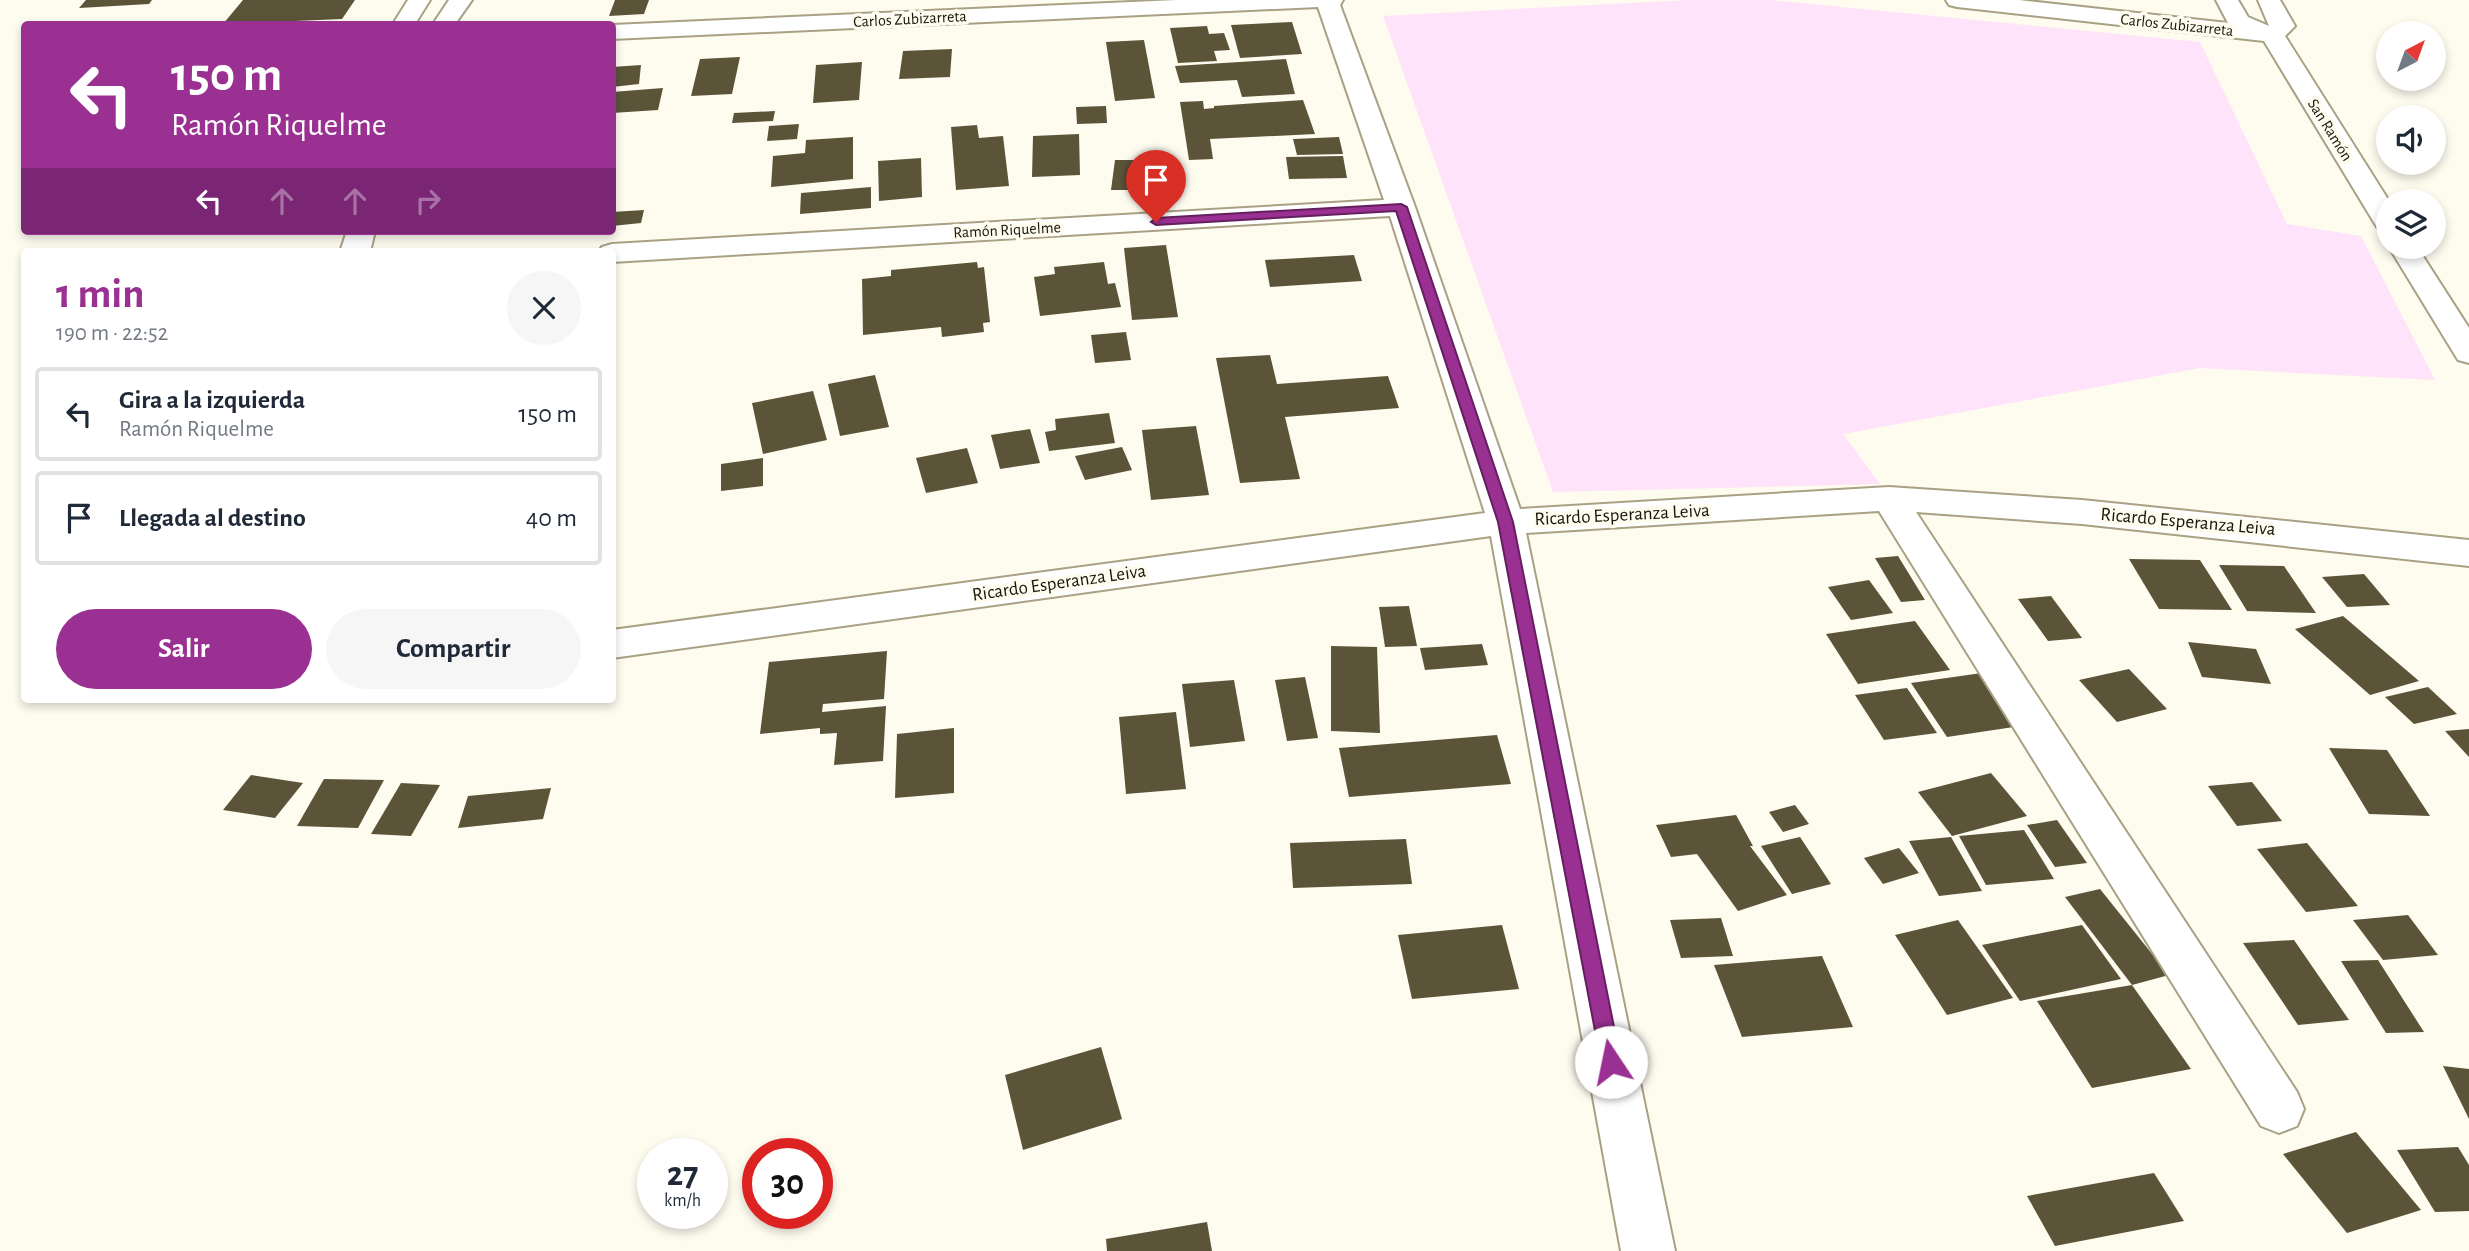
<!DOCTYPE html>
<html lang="es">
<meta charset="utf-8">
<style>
body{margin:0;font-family:"Alegreya Sans",sans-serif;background:#f6f6f7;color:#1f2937;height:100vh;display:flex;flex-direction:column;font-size:26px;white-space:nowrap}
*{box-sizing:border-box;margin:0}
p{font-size:23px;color:#747a83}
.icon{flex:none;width:38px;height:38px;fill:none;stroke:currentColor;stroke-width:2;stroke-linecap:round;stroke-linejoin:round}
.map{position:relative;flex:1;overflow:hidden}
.sheet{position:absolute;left:21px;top:248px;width:595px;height:455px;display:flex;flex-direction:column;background:#fff;border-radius:7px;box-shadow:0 4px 10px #0003}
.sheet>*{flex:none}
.guide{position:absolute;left:21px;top:21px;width:595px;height:214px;border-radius:7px;box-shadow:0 4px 10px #0003;background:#9a3091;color:#fff;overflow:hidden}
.needle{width:46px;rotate:41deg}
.fabs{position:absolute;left:2376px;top:21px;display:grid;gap:14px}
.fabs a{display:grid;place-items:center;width:70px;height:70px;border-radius:50%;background:#fff;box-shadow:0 4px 10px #0003;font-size:35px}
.speed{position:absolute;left:637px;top:1138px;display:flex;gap:14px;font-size:35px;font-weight:700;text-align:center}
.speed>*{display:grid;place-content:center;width:91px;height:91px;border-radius:50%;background:#fff;box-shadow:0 4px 10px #0003;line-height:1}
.speed small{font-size:18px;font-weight:400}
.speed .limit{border:10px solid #d22;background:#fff;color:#111}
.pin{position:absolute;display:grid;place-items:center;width:60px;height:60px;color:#fff;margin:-72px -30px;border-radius:50% 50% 50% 0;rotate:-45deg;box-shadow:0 0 7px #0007}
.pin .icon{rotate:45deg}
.me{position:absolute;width:77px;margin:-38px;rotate:349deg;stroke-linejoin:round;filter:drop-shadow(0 0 5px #0008)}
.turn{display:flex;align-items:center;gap:24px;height:147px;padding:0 35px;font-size:32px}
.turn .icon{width:91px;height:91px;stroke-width:2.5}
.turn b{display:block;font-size:49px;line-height:60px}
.lanes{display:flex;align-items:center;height:66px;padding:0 35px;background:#0003;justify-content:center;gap:35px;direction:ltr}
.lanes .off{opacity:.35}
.round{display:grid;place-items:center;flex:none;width:74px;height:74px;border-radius:37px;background:#f6f6f7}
.overview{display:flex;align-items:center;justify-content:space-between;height:119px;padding:0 35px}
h1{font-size:42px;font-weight:700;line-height:52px;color:#9a3091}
.primary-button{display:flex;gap:14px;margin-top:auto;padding:14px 35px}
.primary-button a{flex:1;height:80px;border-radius:42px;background:#9a3091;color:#fff;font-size:28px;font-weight:700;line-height:80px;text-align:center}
.primary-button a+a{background:#f6f6f7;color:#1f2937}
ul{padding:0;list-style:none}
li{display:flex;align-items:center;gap:21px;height:94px;margin:0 14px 10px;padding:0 21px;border:4px solid #e0e1e3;border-radius:7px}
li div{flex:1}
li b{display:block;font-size:26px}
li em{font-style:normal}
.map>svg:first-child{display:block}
.green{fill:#ffe3fa}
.building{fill:#5b5439}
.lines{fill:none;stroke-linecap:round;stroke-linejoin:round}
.minor-casing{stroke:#a9a184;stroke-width:4}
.minor{fill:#fff;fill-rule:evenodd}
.route{fill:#9a3091;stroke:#641f5e;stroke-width:2}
.labels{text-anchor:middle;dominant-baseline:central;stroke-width:7;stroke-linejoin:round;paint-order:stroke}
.far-street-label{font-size:16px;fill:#18150a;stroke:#fefbef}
.street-label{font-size:19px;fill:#18150a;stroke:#fefbef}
</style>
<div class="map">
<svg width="2469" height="1251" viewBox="0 0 2469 1251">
<rect width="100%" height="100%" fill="#fefbef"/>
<!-- green -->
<path class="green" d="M 1688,0 L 1770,0 L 2200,42 L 2287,224 L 2361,236 L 2435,380 L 2200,368 L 1843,434 L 1880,484 L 1553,492 L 1383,16 Z"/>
<!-- building -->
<g class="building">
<path d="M 86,0 L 152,0 L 149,4 L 79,8 Z"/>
<path d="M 243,0 L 355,0 L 342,19 L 223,24 Z"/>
<path d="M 615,0 L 649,0 L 644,14 L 609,16 Z"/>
<path d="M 1292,22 L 1302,54 L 1240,58 L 1231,25 Z"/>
<path d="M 1207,26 L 1209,34 L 1224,33 L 1230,50 L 1214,51 L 1217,61 L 1178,63 L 1170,28 Z"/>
<path d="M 1144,40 L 1155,98 L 1115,101 L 1106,42 Z"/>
<path d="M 952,49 L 950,77 L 899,79 L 903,51 Z"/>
<path d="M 740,57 L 732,94 L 691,96 L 700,59 Z"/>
<path d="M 1286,59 L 1295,94 L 1242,97 L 1237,80 L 1180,83 L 1175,66 Z"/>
<path d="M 862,62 L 859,100 L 813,103 L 816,65 Z"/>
<path d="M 641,65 L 639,84 L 612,87 L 612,67 Z"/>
<path d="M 663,88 L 658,110 L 612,113 L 612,92 Z"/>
<path d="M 1303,100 L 1315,134 L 1210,139 L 1213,159 L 1189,160 L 1180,102 L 1203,101 L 1204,109 L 1214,108 L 1214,106 Z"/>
<path d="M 1106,106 L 1107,123 L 1077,124 L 1076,107 Z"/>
<path d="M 775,111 L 773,121 L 732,123 L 734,113 Z"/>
<path d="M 799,124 L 797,139 L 767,141 L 769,126 Z"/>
<path d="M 977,125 L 979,138 L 1003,136 L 1009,186 L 956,190 L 951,127 Z"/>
<path d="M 1079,134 L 1080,175 L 1032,177 L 1033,136 Z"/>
<path d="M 853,137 L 853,179 L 771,187 L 773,156 L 805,153 L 806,140 Z"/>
<path d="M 1339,137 L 1343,154 L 1297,155 L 1293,139 Z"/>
<path d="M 1343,156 L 1347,178 L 1289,179 L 1286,157 Z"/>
<path d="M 921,158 L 922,197 L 879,201 L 878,161 Z"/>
<path d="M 1115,160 L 1152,160 L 1150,190 L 1111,190 Z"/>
<path d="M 871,187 L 871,208 L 800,214 L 801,193 Z"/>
<path d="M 644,210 L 641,223 L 612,226 L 612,212 Z"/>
<path d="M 1166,245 L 1178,317 L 1132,320 L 1124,248 Z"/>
<path d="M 1354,255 L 1362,281 L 1270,287 L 1265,260 Z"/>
<path d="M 977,262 L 978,268 L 984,267 L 990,322 L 983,323 L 984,332 L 942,337 L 941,327 L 863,335 L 862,279 L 891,276 L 891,270 Z"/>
<path d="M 1104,262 L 1108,284 L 1115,283 L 1121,307 L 1040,316 L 1034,277 L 1055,274 L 1054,267 Z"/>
<path d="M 1126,332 L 1131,360 L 1095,363 L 1091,335 Z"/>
<path d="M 1270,355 L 1277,384 L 1388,376 L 1399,408 L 1285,417 L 1300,479 L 1240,483 L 1216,358 Z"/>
<path d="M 875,375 L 889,427 L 840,436 L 828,384 Z"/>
<path d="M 813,391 L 827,440 L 763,454 L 752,403 Z"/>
<path d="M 1109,413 L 1115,443 L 1049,451 L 1045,432 L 1056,430 L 1055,419 Z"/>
<path d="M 1196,426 L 1209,495 L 1151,500 L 1142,430 Z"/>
<path d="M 1030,429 L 1040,463 L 1000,469 L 991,435 Z"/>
<path d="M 1122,447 L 1132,470 L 1085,480 L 1075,456 Z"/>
<path d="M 967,448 L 978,483 L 926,493 L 916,458 Z"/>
<path d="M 763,458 L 763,486 L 721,491 L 721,464 Z"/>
<path d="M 1898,556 L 1925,600 L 1901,602 L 1875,558 Z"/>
<path d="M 2129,559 L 2200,560 L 2232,610 L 2159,609 Z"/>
<path d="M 2219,565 L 2284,566 L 2316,613 L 2247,611 Z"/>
<path d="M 2364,574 L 2390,605 L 2347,607 L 2322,577 Z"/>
<path d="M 1869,580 L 1893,613 L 1851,620 L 1828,587 Z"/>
<path d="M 2051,596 L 2082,638 L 2048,641 L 2018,599 Z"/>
<path d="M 1409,606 L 1417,646 L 1385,647 L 1379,607 Z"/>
<path d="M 2343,616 L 2419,681 L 2370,695 L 2295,629 Z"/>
<path d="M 1915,621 L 1950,670 L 1858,684 L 1826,634 Z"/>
<path d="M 2188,642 L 2256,649 L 2271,684 L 2202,677 Z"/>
<path d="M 1482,644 L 1488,665 L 1425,670 L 1420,648 Z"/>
<path d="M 1331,646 L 1377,647 L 1380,733 L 1331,731 Z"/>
<path d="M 887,651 L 884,699 L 823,704 L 822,712 L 886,706 L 883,761 L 834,765 L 837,733 L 820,734 L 820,728 L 760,734 L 769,662 Z"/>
<path d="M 2129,669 L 2167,709 L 2117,722 L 2079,680 Z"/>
<path d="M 1989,672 L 2027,725 L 1947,737 L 1911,683 Z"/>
<path d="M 1305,677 L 1318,738 L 1287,741 L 1275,680 Z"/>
<path d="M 1234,680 L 1245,741 L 1190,747 L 1182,684 Z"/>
<path d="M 2428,687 L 2457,714 L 2414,724 L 2385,697 Z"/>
<path d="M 1907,688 L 1937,733 L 1884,740 L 1855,695 Z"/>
<path d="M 1176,712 L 1186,789 L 1126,794 L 1119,717 Z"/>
<path d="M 954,728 L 954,793 L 895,798 L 897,734 Z"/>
<path d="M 2469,729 L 2469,757 L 2445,731 Z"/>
<path d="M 1497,735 L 1511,784 L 1349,797 L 1339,748 Z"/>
<path d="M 2329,748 L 2387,750 L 2430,816 L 2369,814 Z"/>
<path d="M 1991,773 L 2027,816 L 1952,836 L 1918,792 Z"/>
<path d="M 251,775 L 303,783 L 275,818 L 223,810 Z"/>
<path d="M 324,779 L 384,780 L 358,828 L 297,826 Z"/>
<path d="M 2252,782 L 2282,821 L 2237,826 L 2208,786 Z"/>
<path d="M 401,783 L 440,785 L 411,836 L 371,834 Z"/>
<path d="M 551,788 L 543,819 L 458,828 L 468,796 Z"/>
<path d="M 1795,805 L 1809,824 L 1783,832 L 1769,812 Z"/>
<path d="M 1736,815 L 1753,846 L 1750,846 L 1787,895 L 1738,911 L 1697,854 L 1671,857 L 1656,825 Z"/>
<path d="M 2057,820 L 2087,863 L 2055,867 L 2027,825 Z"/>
<path d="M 2024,830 L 2054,879 L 1986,885 L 1959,836 Z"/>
<path d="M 1800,837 L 1831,884 L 1792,894 L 1761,846 Z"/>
<path d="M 1951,837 L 1982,891 L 1939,896 L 1909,841 Z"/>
<path d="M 1406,839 L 1412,884 L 1293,888 L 1290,843 Z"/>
<path d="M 2307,843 L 2358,906 L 2306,912 L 2257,849 Z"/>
<path d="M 1899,848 L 1919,873 L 1883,884 L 1864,858 Z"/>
<path d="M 2100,889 L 2169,975 L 2132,985 L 2065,897 Z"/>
<path d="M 2408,915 L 2438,955 L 2383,960 L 2353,920 Z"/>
<path d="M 1721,918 L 1733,956 L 1681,958 L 1670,920 Z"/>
<path d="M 1958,920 L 2013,998 L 1947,1015 L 1895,935 Z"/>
<path d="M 1502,925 L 1519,989 L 1412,999 L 1398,935 Z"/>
<path d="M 2082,925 L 2121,979 L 2020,1001 L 1982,945 Z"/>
<path d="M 2294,940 L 2349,1020 L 2298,1025 L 2243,943 Z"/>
<path d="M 1822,956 L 1853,1027 L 1742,1037 L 1714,965 Z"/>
<path d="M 2378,960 L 2424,1032 L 2386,1033 L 2341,961 Z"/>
<path d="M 2132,985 L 2191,1069 L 2092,1088 L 2037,1001 Z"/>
<path d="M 1101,1047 L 1122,1119 L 1023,1150 L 1005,1075 Z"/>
<path d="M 2443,1066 L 2469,1069 L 2469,1119 Z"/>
<path d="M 2356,1132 L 2421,1210 L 2347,1233 L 2283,1154 Z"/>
<path d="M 2458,1147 L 2469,1165 L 2469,1211 L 2435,1212 L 2397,1150 Z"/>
<path d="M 2154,1173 L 2184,1221 L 2055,1246 L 2027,1196 Z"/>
<path d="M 1207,1222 L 1212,1251 L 1107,1251 L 1106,1239 Z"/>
</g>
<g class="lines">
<!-- minor casing -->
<g class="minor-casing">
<g id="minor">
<path d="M 408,0 L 430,0 L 415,24 L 393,24 Z"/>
<path d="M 449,0 L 472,0 L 455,24 L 433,24 Z"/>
<path d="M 1177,0 L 1343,0 L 1340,5 L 1415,207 L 1520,509 L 1889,487 L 2082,500 L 2469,540 L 2469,566 L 2082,524 L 1916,512 L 2297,1092 L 2304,1109 L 2297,1126 L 2279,1133 L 2261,1126 L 1879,511 L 1526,533 L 1675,1251 L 1621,1251 L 1491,536 L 612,658 L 612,630 L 1485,513 L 1390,216 L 612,262 L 612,252 L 598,252 L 602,247 L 612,244 L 1384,200 L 1318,7 L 612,39 L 612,25 Z"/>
<path d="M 1946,0 L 2019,0 L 2228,23 L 2216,0 L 2238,0 L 2248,17 L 2269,26 L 2258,0 L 2280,0 L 2295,26 L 2285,36 L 2389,201 L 2389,232 L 2379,230 L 2375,224 L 2264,41 L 1957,7 L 1949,5 Z"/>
<path d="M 347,231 L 375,231 L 370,252 L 340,252 Z"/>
<path d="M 2389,247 L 2417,247 L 2469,328 L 2469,363 L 2458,360 Z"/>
</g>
</g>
<!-- minor -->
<use href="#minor" class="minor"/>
</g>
<!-- route -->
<path class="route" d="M 1401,204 L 1407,207 L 1513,522 L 1621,1062 L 1618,1069 L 1611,1072 L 1604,1069 L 1601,1062 L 1498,522 L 1396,211 L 1156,225 L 1151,222 L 1156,218 Z"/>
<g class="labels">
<!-- far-street labels -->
<g class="far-street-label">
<text transform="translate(910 19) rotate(-3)">Carlos Zubizarreta</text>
<text transform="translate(2177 25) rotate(6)">Carlos Zubizarreta</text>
<text transform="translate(2330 130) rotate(58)">San Ramón</text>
<text transform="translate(1007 230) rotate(-3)">Ramón Riquelme</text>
</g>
<!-- street labels -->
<g class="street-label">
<text transform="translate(1622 515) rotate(-3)">Ricardo Esperanza Leiva</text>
<text transform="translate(2188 522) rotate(5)">Ricardo Esperanza Leiva</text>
<text transform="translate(1059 583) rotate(-8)">Ricardo Esperanza Leiva</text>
</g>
</g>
</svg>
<div class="fabs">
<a><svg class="needle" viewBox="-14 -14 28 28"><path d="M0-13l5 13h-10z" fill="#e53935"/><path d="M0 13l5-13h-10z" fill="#747a83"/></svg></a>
<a><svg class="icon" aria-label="sound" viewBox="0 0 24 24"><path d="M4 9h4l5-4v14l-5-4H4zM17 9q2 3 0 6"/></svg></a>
<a><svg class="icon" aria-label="layers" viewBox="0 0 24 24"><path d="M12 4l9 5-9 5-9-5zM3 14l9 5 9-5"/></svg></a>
</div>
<div class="speed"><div>27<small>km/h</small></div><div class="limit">30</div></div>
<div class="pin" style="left:1156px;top:222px;background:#d93025"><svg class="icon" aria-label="arrive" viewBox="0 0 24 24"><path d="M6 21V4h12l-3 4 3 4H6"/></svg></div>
<svg class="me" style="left:1611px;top:1062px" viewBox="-20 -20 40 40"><circle r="19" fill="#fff"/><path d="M0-13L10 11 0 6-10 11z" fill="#9a3091"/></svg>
<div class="guide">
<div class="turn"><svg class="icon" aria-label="left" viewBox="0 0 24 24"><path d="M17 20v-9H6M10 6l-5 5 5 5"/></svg><div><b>150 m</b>Ramón Riquelme</div></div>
<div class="lanes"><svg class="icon" aria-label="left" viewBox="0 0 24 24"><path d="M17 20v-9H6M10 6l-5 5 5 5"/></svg><svg class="icon off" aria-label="ahead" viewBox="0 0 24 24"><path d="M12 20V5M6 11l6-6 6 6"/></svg><svg class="icon off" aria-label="ahead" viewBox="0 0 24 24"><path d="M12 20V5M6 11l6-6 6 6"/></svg><svg class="icon off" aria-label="right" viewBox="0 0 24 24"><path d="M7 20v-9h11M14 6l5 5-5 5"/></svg></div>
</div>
<section class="sheet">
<div class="overview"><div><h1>1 min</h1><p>190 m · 22:52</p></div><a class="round"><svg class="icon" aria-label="close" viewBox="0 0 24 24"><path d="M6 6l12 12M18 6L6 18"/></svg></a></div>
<ul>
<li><svg class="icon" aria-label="left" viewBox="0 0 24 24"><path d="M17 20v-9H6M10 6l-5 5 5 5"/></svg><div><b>Gira a la izquierda</b><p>Ramón Riquelme</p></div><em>150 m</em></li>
<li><svg class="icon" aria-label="arrive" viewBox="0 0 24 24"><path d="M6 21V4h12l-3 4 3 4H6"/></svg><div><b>Llegada al destino</b></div><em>40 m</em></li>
</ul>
<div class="primary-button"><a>Salir</a><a>Compartir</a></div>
</section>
</div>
